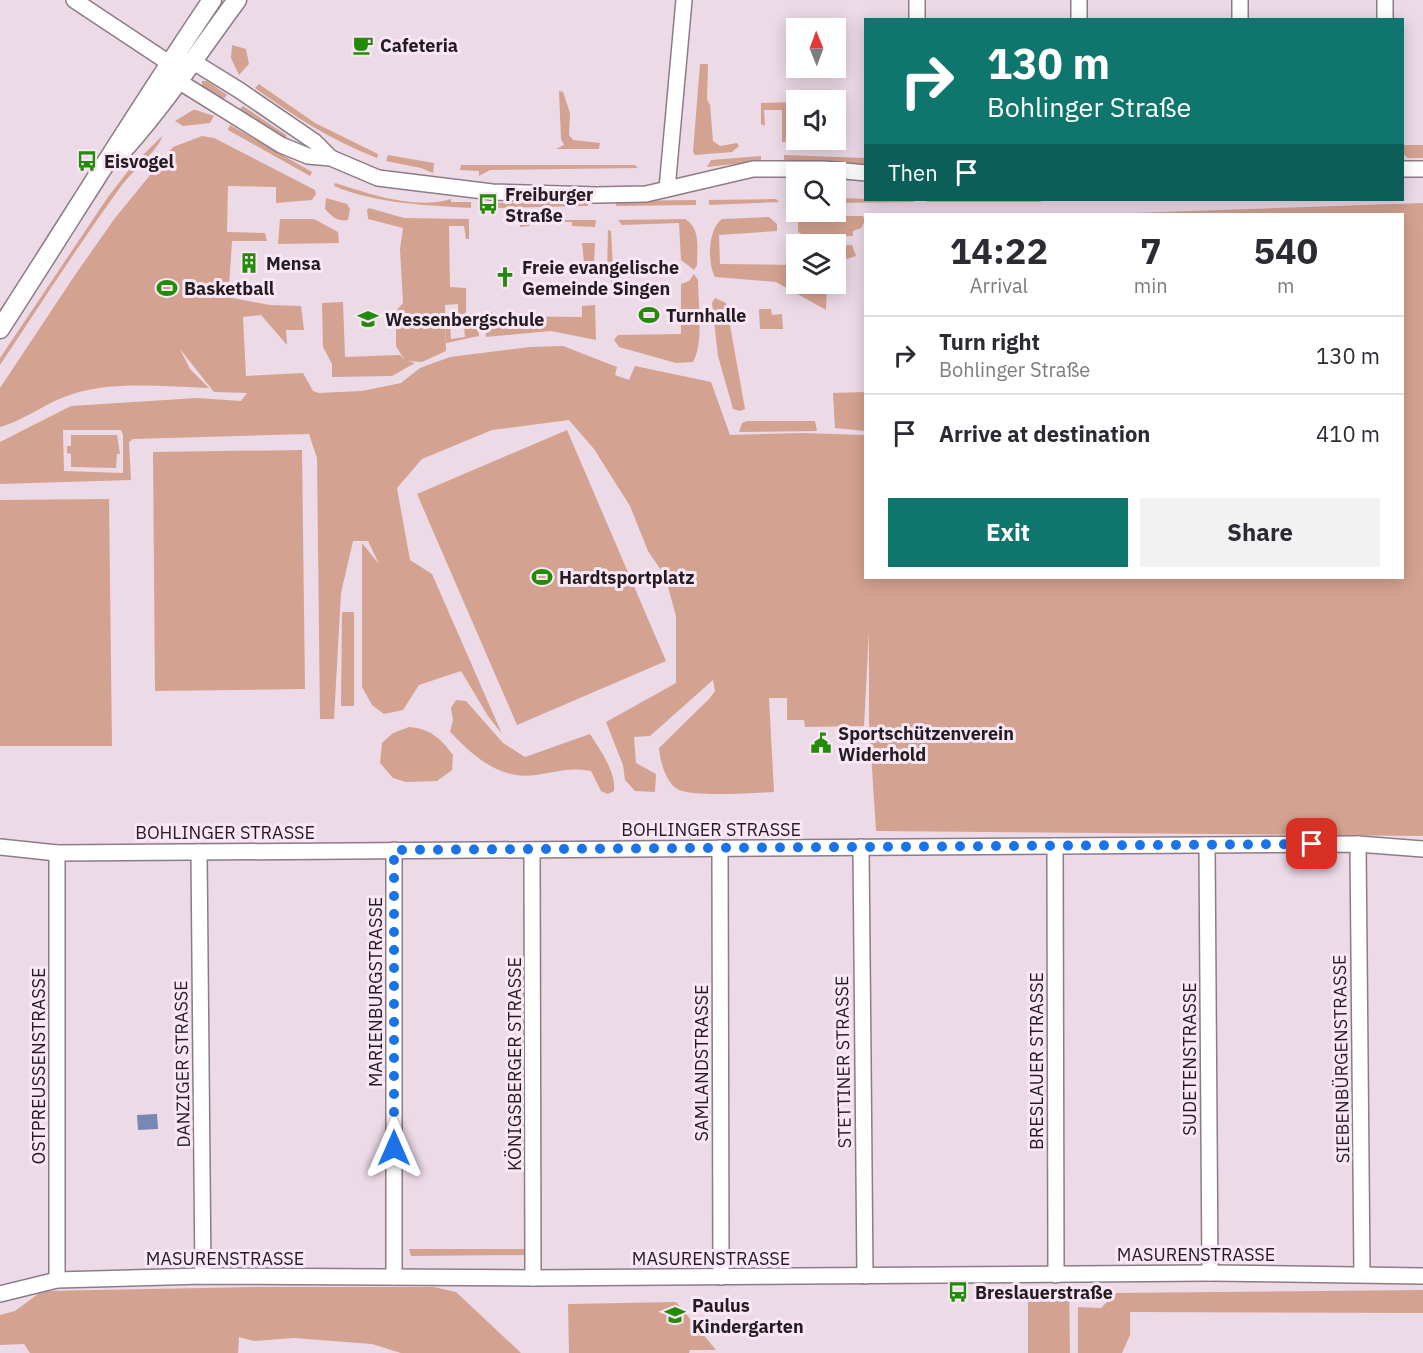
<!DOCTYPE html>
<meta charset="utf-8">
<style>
body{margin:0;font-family:"IBM Plex Sans",sans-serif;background:#f2f2f3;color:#2b2b33;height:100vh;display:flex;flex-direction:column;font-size:22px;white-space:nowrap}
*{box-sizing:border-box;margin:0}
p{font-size:20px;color:#7c7c81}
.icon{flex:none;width:33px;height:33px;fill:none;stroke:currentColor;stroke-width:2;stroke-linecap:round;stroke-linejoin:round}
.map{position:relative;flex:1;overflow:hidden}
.sheet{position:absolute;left:864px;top:213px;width:540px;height:366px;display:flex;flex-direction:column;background:#fff;border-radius:0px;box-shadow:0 3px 15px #0003}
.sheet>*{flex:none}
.guide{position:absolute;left:864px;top:18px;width:540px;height:183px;border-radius:0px;box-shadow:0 3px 15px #0003;background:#0f766e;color:#fff;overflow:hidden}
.needle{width:39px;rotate:359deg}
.fabs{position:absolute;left:786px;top:18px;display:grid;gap:12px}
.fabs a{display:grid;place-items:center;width:60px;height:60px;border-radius:0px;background:#fff;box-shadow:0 3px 15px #0003;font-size:30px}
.pin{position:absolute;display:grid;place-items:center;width:51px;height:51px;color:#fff;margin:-26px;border-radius:12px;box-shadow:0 3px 9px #0006}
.me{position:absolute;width:66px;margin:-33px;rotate:0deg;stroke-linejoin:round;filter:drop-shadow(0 0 4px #0008)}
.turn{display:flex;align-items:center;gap:21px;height:126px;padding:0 24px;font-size:27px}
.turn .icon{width:78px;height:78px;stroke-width:2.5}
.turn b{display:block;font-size:42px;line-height:51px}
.then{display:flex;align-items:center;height:57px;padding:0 24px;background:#0003;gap:12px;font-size:22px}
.eta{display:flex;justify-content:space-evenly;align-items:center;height:102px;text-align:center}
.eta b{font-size:36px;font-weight:800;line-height:42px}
.primary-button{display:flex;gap:12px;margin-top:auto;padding:12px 24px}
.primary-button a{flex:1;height:69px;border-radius:0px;background:#0f766e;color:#fff;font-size:24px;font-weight:800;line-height:69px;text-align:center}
.primary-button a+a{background:#f2f2f3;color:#2b2b33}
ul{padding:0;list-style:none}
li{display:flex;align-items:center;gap:18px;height:78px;padding:0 24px;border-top:2px solid #e1e1e2}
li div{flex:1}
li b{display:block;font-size:22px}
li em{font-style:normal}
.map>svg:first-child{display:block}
.green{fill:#d4a290;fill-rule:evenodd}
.water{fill:#7888b4}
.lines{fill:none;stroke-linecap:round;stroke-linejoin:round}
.minor-casing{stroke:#8d7c88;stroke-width:18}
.tertiary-casing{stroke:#8d7c88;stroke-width:21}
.minor{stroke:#fff;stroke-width:15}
.tertiary{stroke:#fff;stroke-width:18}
.route{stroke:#1a73e8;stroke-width:10;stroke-dasharray:0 18}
.labels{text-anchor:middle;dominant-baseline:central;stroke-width:6;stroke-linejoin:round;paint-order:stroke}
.poi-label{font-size:18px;font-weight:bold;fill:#231d22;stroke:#f9e7f5;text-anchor:start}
.street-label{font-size:18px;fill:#231d22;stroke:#f9e7f5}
</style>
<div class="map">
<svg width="1423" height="1353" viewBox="0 0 1423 1353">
<rect width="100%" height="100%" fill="#ecdae7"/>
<!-- green -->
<g class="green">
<path d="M 232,45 L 246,49 L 249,64 L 239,75 L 231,58 Z"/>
<path d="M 700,64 L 708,64 L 707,99 L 710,105 L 713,141 L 720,146 L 737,143 L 739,146 L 732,152 L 695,155 L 693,152 Z"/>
<path d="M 202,81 L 207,81 L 227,95 L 223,100 L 202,88 Z"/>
<path d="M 259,84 L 315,123 L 378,154 L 377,158 C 333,141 293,116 255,88 Z"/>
<path d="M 559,91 L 563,92 L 570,113 L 569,135 L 573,140 L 600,143 L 599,149 L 556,149 L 564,145 L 561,139 Z"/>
<path d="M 796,102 L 796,140 L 829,142 L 782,142 L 782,110 L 764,110 L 765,126 L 761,124 L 761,103 Z"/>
<path d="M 243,106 L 286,135 L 287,138 L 239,110 Z"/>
<path d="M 193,110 L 196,110 L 214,116 L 210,123 L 183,126 L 175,121 Z"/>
<path d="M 230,125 L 312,172 L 310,176 L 228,130 Z"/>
<path d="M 162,136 C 161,147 130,174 122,185 C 79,244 40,305 0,365 L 0,358 L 108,197 L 132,166 Z"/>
<path d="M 202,136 L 214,138 L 315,190 L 316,194 L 312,200 L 276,203 L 276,187 L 228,186 L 227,232 L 265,233 L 267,241 L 232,241 L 229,286 L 232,298 L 270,305 L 301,306 L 304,330 L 286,330 L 287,345 L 261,315 L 243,317 L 246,376 L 303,373 L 313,391 L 319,393 L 362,391 L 401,383 L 420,368 L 450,357 L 530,347 L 563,346 L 617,367 L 615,375 L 629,380 L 635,366 L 711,382 L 730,435 L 801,433 L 865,435 L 866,578 L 1402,578 L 1402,214 L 1102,214 L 1423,203 L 1423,836 L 876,831 L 869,721 L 869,631 L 864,726 L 805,727 L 804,720 L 787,720 L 787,698 L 769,698 L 774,792 C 753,793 697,797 679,790 C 666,784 660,761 659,748 L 709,699 L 715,691 L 713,680 L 650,736 L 634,737 L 636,763 L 656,774 L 655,792 L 635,791 L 625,780 L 623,765 L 606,722 L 676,683 L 676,616 L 665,576 L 648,551 L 630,506 L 594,449 L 569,420 L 492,430 L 422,459 L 397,488 L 410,560 L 432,574 L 502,734 L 488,716 L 461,671 L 419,685 L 403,710 L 384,714 L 372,705 L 362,687 L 362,543 L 379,564 L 368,541 L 353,541 L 341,593 L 334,719 L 320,719 L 317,458 L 309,434 L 133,439 L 129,442 L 131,480 L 0,484 L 0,442 L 71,406 L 197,398 L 241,401 L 247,393 L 214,392 L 180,349 L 190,369 L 209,388 C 164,387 110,380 67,396 C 42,405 27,419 0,427 L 0,388 L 75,275 L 115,218 L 173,147 ZM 63,430 L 121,430 L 123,435 L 123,473 L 64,471 Z"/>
<path d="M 1403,145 L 1423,145 L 1423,158 L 1408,158 L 1403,154 Z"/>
<path d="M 388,155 L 434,163 L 433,173 L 421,168 L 386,161 Z"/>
<path d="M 784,155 L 865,158 L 865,166 L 822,160 L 784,160 Z"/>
<path d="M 761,156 L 761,161 L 707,167 L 711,160 Z"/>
<path d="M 461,165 L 635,165 L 638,168 L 490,170 L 479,176 L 479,171 L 460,170 Z"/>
<path d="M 335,183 C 370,194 415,210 451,199 L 451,202 L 471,202 L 471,208 C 425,205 377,204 334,186 Z"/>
<path d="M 326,198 L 347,204 L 350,209 L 348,220 C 338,222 331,216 325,209 Z"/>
<path d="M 836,198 L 914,200 L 914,202 L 836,203 Z"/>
<path d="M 776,199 L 779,202 L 709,205 L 709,200 Z"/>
<path d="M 696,200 L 696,205 L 616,206 L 616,201 Z"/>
<path d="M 927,200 L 1043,200 L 1040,202 L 927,202 Z"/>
<path d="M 588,201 L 588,206 L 496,208 L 496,203 Z"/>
<path d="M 369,208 L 404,218 L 469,219 L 469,239 L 466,239 L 464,226 L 449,226 L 450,287 L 466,288 L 466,313 L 477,314 L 479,336 L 446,343 L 446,325 L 450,325 L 451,339 L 465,337 L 464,327 L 458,323 L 458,304 L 445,305 L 446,351 L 422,362 L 408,361 L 415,363 L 392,376 L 332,377 L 332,364 L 323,347 L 322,303 L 343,302 L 345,357 L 400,355 L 405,361 L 396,346 L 396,311 L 403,303 L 400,249 L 403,228 L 368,219 L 367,210 Z"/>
<path d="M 804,216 L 863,216 L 865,221 L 861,228 L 853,231 L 853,236 L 809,238 L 798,232 L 798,223 Z"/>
<path d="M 769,217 L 777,224 L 777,231 L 719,235 L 720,264 L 796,265 L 796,284 L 827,284 L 826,310 L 776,282 L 715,277 C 707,262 708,229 722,219 Z"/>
<path d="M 280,219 L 314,219 L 338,232 L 339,243 L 278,244 Z"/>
<path d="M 685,219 C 701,228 697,249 697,265 L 694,270 L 681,260 L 679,223 L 622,225 L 618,220 Z"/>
<path d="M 520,220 L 596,220 L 595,227 L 572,226 L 572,222 L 530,222 L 529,226 L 520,227 Z"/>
<path d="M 608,230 L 611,231 L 613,268 L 633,268 L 633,273 L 617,273 L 616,292 L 607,273 Z"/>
<path d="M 582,243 L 595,243 L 594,263 L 585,263 L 585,272 Z"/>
<path d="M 852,245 L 856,256 L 836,262 L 836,246 Z"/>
<path d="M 694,274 L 698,280 C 698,301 704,345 693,362 L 676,363 L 619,347 L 614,340 L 618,335 L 681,334 L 681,284 L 689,281 Z"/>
<path d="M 715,298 L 726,303 L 745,409 L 740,411 L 733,409 L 718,356 L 712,303 Z"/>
<path d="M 595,305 L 596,340 L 551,331 L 486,337 L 484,312 L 492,312 L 492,316 L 582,317 L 582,306 Z"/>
<path d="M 759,309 L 771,309 L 772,315 L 782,314 L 783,329 L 760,329 Z"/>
<path d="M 865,392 L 865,431 L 835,428 L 833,393 Z"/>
<path d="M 747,421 L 815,421 L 817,431 L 739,432 L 742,423 Z"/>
<path d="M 567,430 L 666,661 L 517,725 L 417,494 Z"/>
<path d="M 71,435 L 117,435 L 120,454 L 117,454 L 116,468 L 71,467 L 71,454 L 67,453 L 67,446 L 71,446 Z"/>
<path d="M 302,450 L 305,689 L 155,691 L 153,452 Z"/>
<path d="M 109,499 L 112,746 L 0,746 L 0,500 Z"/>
<path d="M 342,612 L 354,612 L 354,706 L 341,706 Z"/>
<path d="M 456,700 L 466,701 L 503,743 L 525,757 L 590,734 C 600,750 616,771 614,791 L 608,794 L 601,791 L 591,771 C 565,767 560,772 535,775 C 498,780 473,755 450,732 L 453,720 L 451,708 Z"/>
<path d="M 409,727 C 431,729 440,738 453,755 L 452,770 L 437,781 L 406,782 L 393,778 L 380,763 L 382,743 L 393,733 Z"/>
<path d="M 409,1249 L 524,1249 L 524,1255 L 411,1256 Z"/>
<path d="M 1069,1286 L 1070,1353 L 1028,1353 L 1028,1288 Z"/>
<path d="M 256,1287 L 434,1287 L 456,1292 L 521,1353 L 401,1353 L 372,1344 L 294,1338 L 254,1341 L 239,1337 L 238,1353 L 30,1353 L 24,1344 L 0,1345 L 0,1315 L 15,1311 L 42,1291 Z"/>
<path d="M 1423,1290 L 1423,1313 L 1130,1312 L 1130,1335 L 1122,1353 L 1078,1353 L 1078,1307 L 1101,1308 L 1116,1293 Z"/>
<path d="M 676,1302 L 716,1350 L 690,1350 L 689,1353 L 569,1353 L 568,1304 Z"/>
</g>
<!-- water -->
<path class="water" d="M 157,1114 L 158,1129 L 138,1130 L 137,1115 Z"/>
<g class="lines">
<!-- minor casing -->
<g class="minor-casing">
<g id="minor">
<path d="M 74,0 L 169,63 L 180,82 L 281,145 L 308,156 L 331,158 L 378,178 L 492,192 L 596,195 L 646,194 L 753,169 L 824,169 L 866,173"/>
<path d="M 917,0 L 917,20"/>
<path d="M 1079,0 L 1079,20"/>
<path d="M 1240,0 L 1240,20"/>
<path d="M 1385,0 L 1385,20"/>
<path d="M 181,62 L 192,61 L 239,90 L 315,142 L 331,158"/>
<path d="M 1402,169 L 1423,169"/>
<path d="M 667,189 L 684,0"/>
<path d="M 1358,844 L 1362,1274"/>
<path d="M 1207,845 L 1210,1273"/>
<path d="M 1055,846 L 1056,1275"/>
<path d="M 0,847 L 57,853 L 1358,844 L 1423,849"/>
<path d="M 861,847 L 865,1276"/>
<path d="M 720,848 L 721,1277"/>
<path d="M 532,850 L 533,1278"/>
<path d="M 199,852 L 203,1276"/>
<path d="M 394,1277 L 394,850"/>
<path d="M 57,1280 L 57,853"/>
<path d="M 0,1294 L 57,1280 L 203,1276 L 533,1278 L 1210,1273 L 1423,1276"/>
</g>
</g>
<!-- tertiary casing -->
<g class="tertiary-casing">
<g id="tertiary">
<path d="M 124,149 C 166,102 200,50 237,0"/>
<path d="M 0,329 C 71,219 139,108 212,0"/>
</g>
</g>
<!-- minor -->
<use href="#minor" class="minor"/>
<!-- tertiary -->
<use href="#tertiary" class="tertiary"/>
</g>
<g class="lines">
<!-- route -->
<path class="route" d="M 394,1148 L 394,850 L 1312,844"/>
</g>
<!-- icons -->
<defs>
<g id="cafe-bare" transform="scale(1.62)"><path d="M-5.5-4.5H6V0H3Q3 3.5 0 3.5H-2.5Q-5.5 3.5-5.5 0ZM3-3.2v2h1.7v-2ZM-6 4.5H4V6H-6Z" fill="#228b07" stroke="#f9e7f5" stroke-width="2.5" paint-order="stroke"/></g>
<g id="bus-bare" transform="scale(1.62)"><path d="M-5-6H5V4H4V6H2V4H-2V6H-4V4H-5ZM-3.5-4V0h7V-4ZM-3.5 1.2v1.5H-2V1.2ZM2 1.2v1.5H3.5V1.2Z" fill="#228b07" stroke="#f9e7f5" stroke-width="2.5" paint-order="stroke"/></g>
<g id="building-bare" transform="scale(1.62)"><path d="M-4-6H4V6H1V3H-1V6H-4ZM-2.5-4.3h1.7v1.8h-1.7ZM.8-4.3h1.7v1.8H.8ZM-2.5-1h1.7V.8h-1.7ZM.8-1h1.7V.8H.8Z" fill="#228b07" stroke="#f9e7f5" stroke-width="2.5" paint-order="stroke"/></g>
<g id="church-bare" transform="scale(1.62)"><path d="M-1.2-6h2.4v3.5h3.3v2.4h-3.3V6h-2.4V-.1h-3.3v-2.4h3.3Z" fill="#228b07" stroke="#f9e7f5" stroke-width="2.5" paint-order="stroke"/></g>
<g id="stadium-bare" transform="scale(1.62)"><path d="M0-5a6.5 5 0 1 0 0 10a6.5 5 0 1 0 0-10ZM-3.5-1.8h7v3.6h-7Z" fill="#228b07" stroke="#f9e7f5" stroke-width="2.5" paint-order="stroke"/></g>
<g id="school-bare" transform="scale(1.62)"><path d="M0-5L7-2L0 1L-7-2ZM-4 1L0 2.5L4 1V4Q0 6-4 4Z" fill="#228b07" stroke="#f9e7f5" stroke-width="2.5" paint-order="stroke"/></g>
<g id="civic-bare" transform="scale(1.62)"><path d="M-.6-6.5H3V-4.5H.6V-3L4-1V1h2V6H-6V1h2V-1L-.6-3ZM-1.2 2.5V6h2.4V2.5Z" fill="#228b07" stroke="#f9e7f5" stroke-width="2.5" paint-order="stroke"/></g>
</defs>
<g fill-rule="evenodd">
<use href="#cafe-bare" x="363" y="45"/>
<use href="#bus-bare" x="87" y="161"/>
<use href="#bus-bare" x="488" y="204"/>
<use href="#building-bare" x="249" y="263"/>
<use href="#church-bare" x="505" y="277"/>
<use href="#stadium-bare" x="167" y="288"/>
<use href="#stadium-bare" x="649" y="315"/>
<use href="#school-bare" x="368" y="319"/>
<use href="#stadium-bare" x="542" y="577"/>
<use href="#civic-bare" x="821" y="743"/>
<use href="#bus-bare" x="958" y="1292"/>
<use href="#school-bare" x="675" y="1315"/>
</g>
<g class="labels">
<!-- poi labels -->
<g class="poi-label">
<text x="380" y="45">Cafeteria</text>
<text x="104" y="161">Eisvogel</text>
<text x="505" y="194">Freiburger<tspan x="505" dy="21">Straße</tspan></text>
<text x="266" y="263">Mensa</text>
<text x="522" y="267">Freie evangelische<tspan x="522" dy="21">Gemeinde Singen</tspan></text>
<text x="184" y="288">Basketball</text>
<text x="666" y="315">Turnhalle</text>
<text x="385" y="319">Wessenbergschule</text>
<text x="559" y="577">Hardtsportplatz</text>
<text x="838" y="733">Sportschützenverein<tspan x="838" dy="21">Widerhold</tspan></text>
<text x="975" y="1292">Breslauerstraße</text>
<text x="692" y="1305">Paulus<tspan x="692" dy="21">Kindergarten</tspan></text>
</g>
<!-- street labels -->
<g class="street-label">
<text x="711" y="829">BOHLINGER STRASSE</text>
<text x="225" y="832">BOHLINGER STRASSE</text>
<text transform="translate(375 992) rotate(-90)">MARIENBURGSTRASSE</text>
<text transform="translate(1189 1059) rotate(-90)">SUDETENSTRASSE</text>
<text transform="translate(1341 1059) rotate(-91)">SIEBENBÜRGENSTRASSE</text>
<text transform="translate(1036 1061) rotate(-90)">BRESLAUER STRASSE</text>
<text transform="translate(843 1062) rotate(-91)">STETTINER STRASSE</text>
<text transform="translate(701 1063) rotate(-90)">SAMLANDSTRASSE</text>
<text transform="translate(182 1064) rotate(-91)">DANZIGER STRASSE</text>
<text transform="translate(514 1064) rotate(-90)">KÖNIGSBERGER STRASSE</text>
<text transform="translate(38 1066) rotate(-90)">OSTPREUSSENSTRASSE</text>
<text x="1196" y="1254">MASURENSTRASSE</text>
<text x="225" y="1258">MASURENSTRASSE</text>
<text x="711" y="1258">MASURENSTRASSE</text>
</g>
</g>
</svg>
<div class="fabs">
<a><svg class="needle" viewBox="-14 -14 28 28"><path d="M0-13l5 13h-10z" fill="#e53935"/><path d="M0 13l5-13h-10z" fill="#7c7c81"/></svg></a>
<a><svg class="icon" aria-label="sound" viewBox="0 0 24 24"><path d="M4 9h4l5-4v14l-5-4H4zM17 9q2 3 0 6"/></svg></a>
<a><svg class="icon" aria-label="search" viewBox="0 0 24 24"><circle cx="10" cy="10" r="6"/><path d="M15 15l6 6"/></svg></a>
<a><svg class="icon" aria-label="layers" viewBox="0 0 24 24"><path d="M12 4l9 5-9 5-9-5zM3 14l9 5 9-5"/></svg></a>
</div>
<div class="pin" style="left:1312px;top:844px;background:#d93025"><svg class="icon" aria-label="arrive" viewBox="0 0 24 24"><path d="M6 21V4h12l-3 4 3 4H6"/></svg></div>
<svg class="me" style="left:394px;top:1148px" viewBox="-20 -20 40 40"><path d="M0-17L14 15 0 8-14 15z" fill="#1a73e8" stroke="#fff" stroke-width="4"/></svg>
<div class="guide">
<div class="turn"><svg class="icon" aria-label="right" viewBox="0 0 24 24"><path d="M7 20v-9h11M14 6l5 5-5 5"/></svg><div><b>130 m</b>Bohlinger Straße</div></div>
<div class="then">Then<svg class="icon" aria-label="arrive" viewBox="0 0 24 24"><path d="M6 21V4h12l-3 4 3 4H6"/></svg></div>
</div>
<section class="sheet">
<div class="eta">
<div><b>14:22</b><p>Arrival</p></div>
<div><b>7</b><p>min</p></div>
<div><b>540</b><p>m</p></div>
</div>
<ul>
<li><svg class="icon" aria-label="right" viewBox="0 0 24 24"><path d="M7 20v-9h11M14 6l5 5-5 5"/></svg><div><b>Turn right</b><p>Bohlinger Straße</p></div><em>130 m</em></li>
<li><svg class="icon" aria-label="arrive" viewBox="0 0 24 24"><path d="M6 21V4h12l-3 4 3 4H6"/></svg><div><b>Arrive at destination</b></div><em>410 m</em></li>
</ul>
<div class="primary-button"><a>Exit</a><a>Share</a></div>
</section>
</div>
